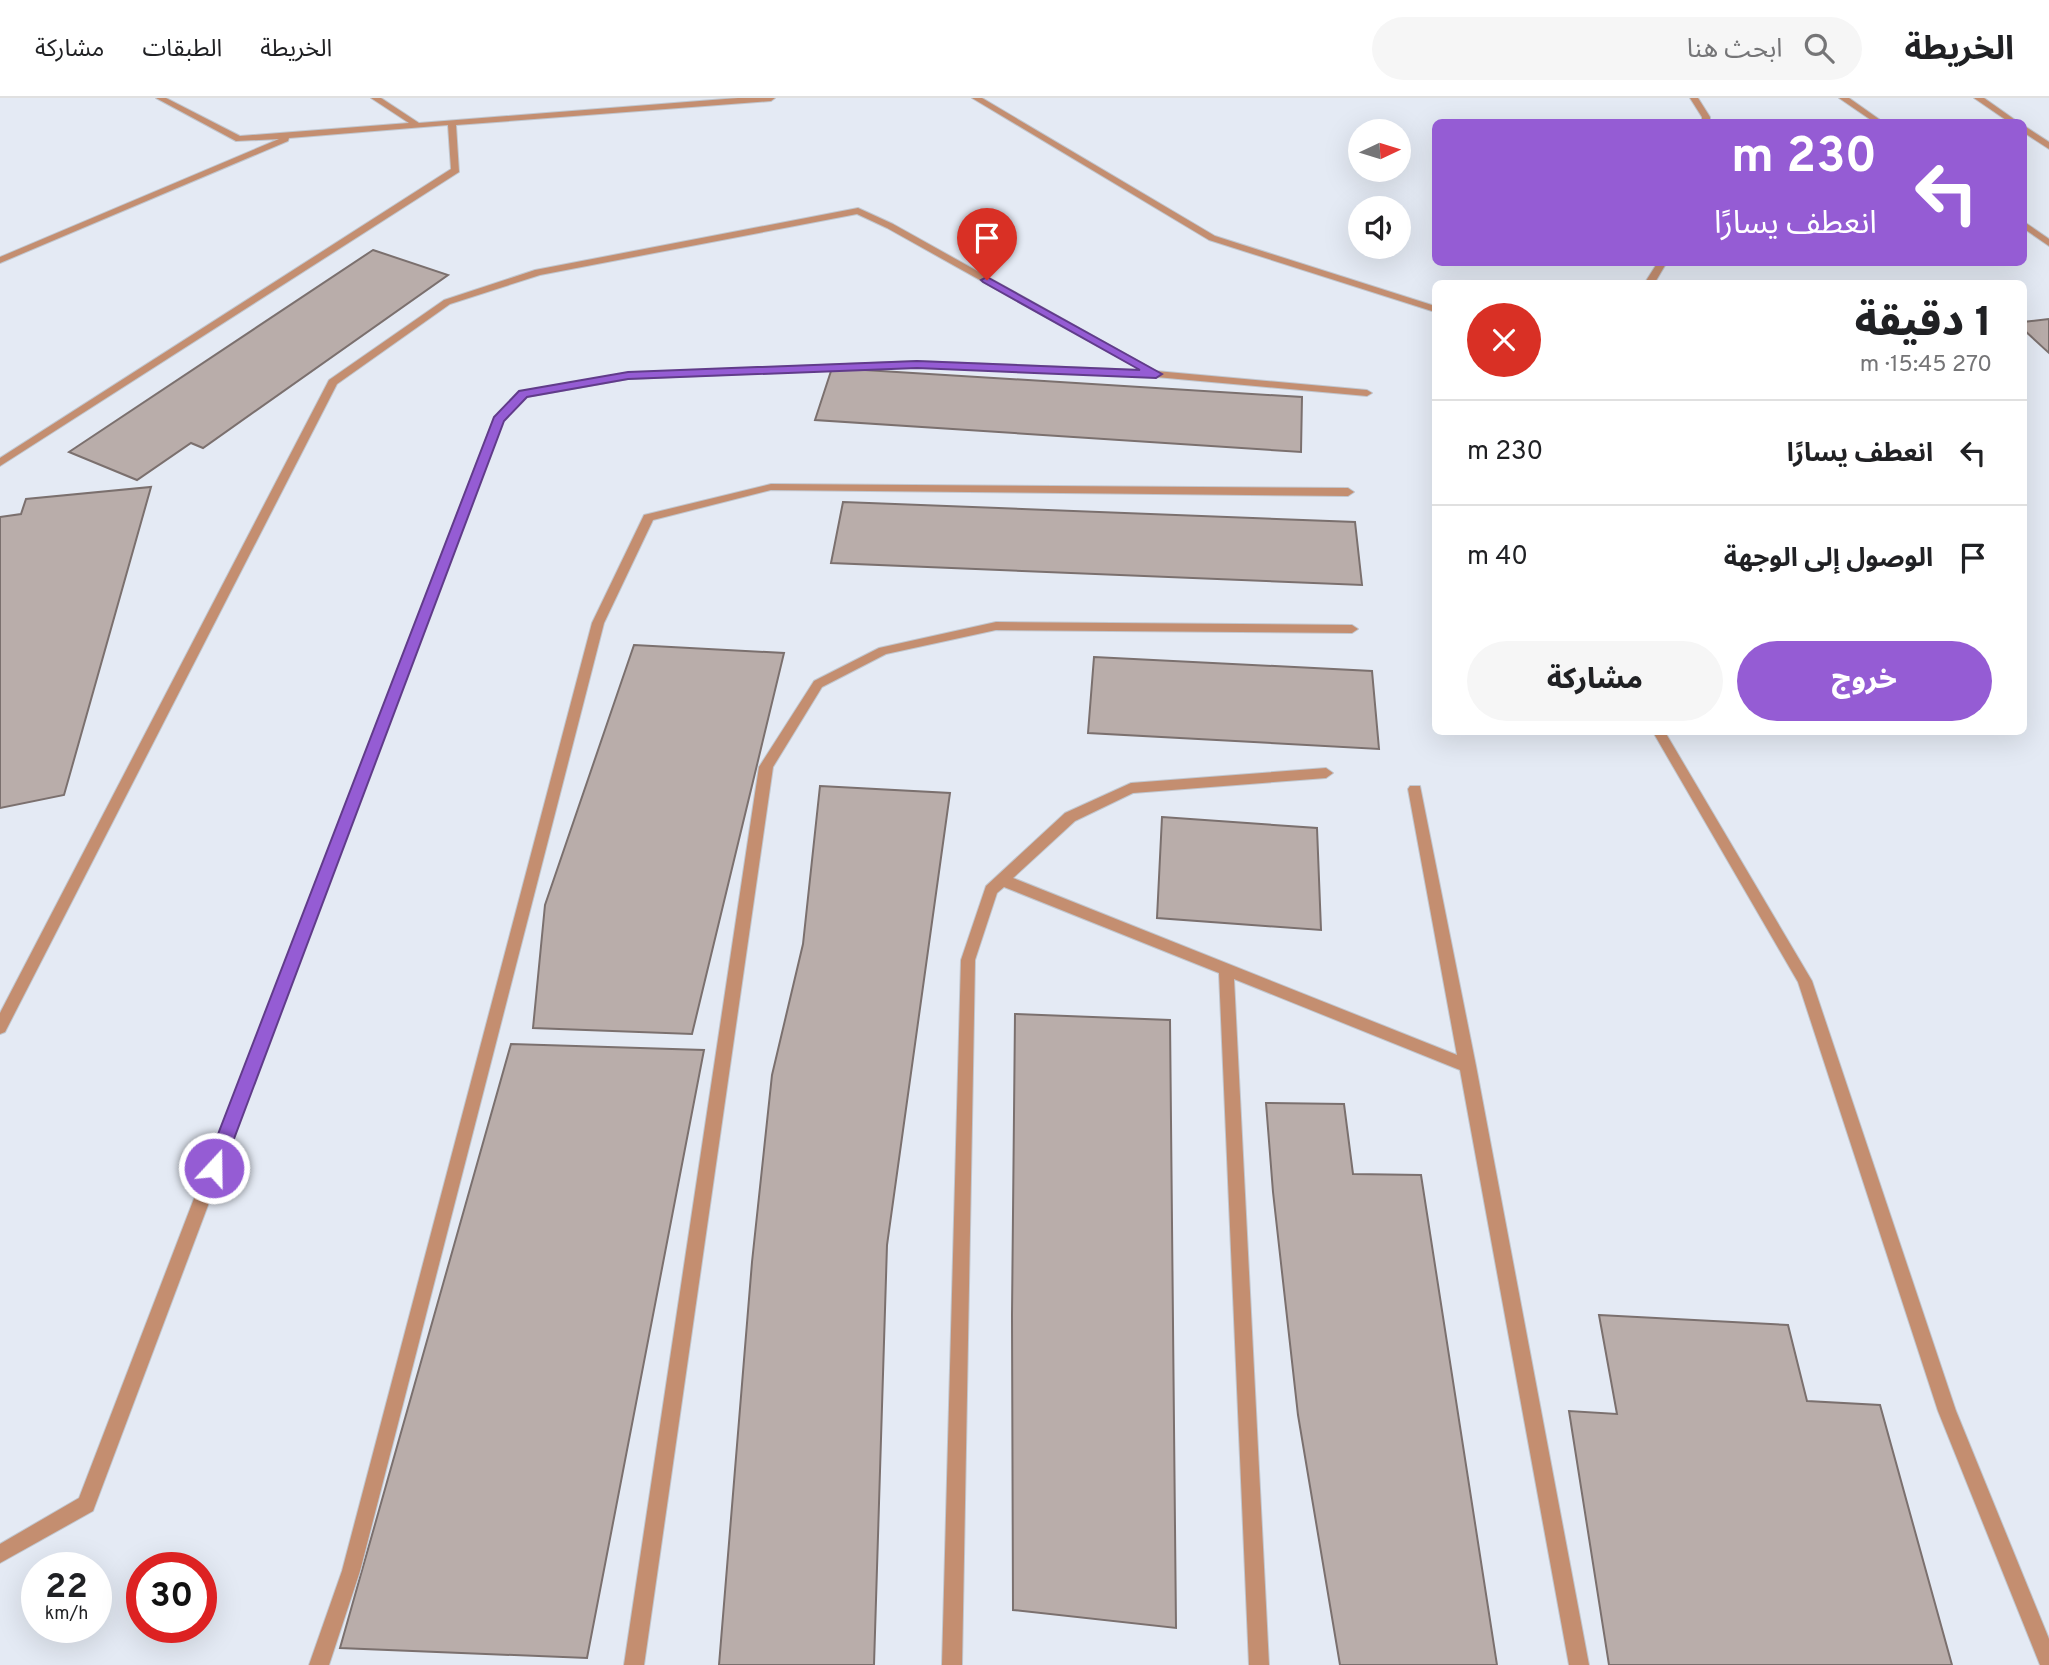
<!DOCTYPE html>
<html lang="ar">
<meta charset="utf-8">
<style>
body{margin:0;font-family:Overpass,"Noto Sans Arabic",sans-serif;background:#f6f6f6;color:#202124;direction:rtl;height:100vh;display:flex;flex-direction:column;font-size:26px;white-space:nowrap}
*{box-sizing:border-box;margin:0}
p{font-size:23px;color:#757577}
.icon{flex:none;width:38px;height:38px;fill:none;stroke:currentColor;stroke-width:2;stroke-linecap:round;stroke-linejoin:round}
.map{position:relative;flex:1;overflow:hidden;direction:ltr}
.details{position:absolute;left:1432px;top:182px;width:595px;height:455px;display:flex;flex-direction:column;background:#fff;border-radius:10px;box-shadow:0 7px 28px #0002;direction:rtl}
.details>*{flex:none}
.hud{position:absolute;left:1432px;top:21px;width:595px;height:147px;border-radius:10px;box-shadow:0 7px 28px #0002;direction:rtl;background:#955cd4;color:#fff;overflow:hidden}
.needle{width:46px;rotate:86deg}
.tools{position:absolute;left:1348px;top:21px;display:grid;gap:14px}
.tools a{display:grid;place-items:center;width:63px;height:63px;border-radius:50%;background:#fff;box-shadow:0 7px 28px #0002;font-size:35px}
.speed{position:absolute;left:21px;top:1454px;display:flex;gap:14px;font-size:35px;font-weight:700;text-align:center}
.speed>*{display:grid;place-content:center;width:91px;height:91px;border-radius:50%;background:#fff;box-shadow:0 7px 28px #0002;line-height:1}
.speed small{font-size:18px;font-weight:400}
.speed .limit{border:10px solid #d22;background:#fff;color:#111}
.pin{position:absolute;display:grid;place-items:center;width:60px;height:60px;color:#fff;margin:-72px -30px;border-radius:50% 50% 50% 0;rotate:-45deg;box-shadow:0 0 7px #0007}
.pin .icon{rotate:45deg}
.me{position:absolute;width:77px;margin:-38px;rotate:21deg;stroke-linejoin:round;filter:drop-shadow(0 0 5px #0008)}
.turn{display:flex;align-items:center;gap:24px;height:147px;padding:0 35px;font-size:32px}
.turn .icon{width:91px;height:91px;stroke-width:2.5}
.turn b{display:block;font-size:49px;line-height:60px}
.round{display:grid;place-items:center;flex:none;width:74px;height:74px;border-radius:37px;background:#f6f6f6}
.headline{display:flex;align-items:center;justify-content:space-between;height:119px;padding:0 35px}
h1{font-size:42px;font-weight:800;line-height:52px}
.cta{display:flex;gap:14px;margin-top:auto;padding:14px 35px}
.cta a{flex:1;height:80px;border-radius:42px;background:#955cd4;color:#fff;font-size:28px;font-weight:800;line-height:80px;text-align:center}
.cta a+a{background:#f6f6f6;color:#202124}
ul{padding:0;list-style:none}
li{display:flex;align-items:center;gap:21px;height:105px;padding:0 35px;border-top:2px solid #e0e0e0}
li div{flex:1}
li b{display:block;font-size:26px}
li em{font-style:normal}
header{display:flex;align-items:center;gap:42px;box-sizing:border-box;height:98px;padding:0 35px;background:#fff;border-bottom:2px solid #e0e0e0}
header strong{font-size:33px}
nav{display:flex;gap:38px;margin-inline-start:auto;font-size:24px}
.search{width:490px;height:63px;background:#f6f6f6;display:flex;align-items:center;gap:18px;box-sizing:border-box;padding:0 24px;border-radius:38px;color:#757577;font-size:26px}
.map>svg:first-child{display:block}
.building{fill:#b9adaa;stroke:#7b706e;stroke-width:2}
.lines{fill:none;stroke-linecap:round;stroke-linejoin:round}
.minor-casing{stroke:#c1c7cf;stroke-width:2}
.minor{fill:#c48e70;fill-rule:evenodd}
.route{fill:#955cd4;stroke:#613c8a;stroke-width:2}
</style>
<header>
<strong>الخريطة</strong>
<div class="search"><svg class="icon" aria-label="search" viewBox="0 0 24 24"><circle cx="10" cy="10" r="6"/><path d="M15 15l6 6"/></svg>ابحث هنا</div>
<nav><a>الخريطة</a><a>الطبقات</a><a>مشاركة</a></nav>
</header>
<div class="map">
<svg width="2049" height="1567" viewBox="0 0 2049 1567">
<rect width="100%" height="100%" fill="#e4eaf4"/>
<!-- building -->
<g class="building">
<path d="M 373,152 L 448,177 L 203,350 L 191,345 L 137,382 L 69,354 Z"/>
<path d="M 2049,221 L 2049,255 L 2023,231 L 2023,224 Z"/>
<path d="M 832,270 L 1302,299 L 1301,354 L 815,322 Z"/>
<path d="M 151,389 L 64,697 L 0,710 L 0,419 L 21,416 L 26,401 Z"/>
<path d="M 843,404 L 1355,424 L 1362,487 L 831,465 Z"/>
<path d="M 634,547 L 784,555 L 692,936 L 533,930 L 545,807 Z"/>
<path d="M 1094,559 L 1372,573 L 1379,651 L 1088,635 Z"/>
<path d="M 820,688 L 950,695 L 887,1147 L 874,1567 L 719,1567 L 752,1164 L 772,977 L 803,846 Z"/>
<path d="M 1162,719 L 1317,730 L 1321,832 L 1157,820 Z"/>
<path d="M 1015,916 L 1170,922 L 1176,1530 L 1013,1512 L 1012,1217 Z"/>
<path d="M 511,946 L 704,952 L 587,1560 L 340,1550 Z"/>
<path d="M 1266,1005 L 1344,1006 L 1353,1076 L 1421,1077 L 1497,1567 L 1340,1567 L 1298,1317 L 1273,1094 Z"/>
<path d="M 1599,1217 L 1788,1227 L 1807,1303 L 1880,1307 L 1952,1567 L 1609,1567 L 1569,1313 L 1617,1316 Z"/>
</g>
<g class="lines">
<!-- minor casing -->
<g class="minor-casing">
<g id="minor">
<path d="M 156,0 L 166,0 L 240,38 L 409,25 L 371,0 L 381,0 L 419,25 L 738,0 L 775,0 L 771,3 L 456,27 L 459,74 L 0,368 L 0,360 L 451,71 L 448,27 L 289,40 L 288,43 L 0,165 L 0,159 L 279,41 L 236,43 Z"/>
<path d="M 972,0 L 982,0 L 1215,138 L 1435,208 L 1435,214 L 1209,142 Z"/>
<path d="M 1690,0 L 1698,0 L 1710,19 L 1710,24 L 1702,24 L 1702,19 Z"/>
<path d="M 1839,0 L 1849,0 L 1883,24 L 1874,24 Z"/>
<path d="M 1974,0 L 1984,0 L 2018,24 L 2009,24 Z"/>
<path d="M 2023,27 L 2049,44 L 2049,51 L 2023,34 Z"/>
<path d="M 858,110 L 893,126 L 1156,273 L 1367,292 L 1372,295 L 1367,298 L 1156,279 L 917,269 L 628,281 L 526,299 L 503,323 L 93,1413 L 0,1465 L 0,1446 L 79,1400 L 494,320 L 519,294 L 628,275 L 917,263 L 1141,272 L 887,130 L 857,116 L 540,177 L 450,206 L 337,286 L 5,934 L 0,936 L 0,915 L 329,282 L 444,202 L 535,172 Z"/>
<path d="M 2023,123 L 2049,141 L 2049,148 L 2023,130 Z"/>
<path d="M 1658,164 L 1667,164 L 1654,186 L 1644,186 Z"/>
<path d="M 771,386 L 1348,390 L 1354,394 L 1348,398 L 771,392 L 653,422 L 604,525 L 360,1473 L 329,1567 L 309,1567 L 342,1473 L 592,525 L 644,417 Z"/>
<path d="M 996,524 L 1352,527 L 1358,531 L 1352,535 L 996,532 L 886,556 L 822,589 L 773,669 L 644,1567 L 624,1567 L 759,669 L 814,583 L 879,550 Z"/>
<path d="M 1653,634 L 1665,634 L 1812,883 L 1956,1313 L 2049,1541 L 2049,1567 L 2040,1567 L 1938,1313 L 1798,884 Z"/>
<path d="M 1326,670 L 1333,675 L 1326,680 L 1133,695 L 1075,723 L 1013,780 L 1457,957 L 1408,691 L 1410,688 L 1420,688 L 1476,968 L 1589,1567 L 1569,1567 L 1460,972 L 1234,881 L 1269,1567 L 1249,1567 L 1219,875 L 1004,789 L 997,795 L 975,862 L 962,1567 L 942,1567 L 961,862 L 986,788 L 1065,715 L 1131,685 Z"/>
</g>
</g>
<!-- minor -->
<use href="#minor" class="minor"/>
</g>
<!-- route -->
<path class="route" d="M 987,179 L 1162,276 L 1156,280 L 917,270 L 628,281 L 527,299 L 504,323 L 223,1070 L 220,1076 L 214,1079 L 207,1076 L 205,1070 L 494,319 L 519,293 L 628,274 L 917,263 L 1140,272 L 983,184 L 981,182 Z"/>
</svg>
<div class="tools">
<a><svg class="needle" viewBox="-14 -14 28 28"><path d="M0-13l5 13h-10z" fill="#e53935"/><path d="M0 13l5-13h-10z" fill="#757577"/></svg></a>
<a><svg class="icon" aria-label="sound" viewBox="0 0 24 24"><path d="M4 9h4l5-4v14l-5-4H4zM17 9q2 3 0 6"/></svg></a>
</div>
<div class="speed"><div>22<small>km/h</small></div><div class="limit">30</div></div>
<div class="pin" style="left:987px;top:182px;background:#d93025"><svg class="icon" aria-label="arrive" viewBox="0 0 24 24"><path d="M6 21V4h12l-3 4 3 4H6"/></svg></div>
<svg class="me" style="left:214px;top:1070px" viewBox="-20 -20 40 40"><circle r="17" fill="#955cd4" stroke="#fff" stroke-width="3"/><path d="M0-11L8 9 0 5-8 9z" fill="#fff"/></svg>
<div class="hud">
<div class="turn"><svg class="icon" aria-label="left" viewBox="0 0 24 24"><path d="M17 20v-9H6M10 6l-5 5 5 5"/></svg><div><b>230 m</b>انعطف يسارًا</div></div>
</div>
<section class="details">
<div class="headline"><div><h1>1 دقيقة</h1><p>270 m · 15:45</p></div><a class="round" style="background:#d93025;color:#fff"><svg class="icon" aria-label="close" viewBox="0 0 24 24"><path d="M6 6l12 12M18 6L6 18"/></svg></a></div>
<ul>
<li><svg class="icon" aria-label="left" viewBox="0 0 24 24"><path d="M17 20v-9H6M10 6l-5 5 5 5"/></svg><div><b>انعطف يسارًا</b></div><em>230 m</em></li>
<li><svg class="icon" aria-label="arrive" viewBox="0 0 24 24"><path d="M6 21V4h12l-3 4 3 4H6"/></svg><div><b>الوصول إلى الوجهة</b></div><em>40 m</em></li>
</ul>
<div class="cta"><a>خروج</a><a>مشاركة</a></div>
</section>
</div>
